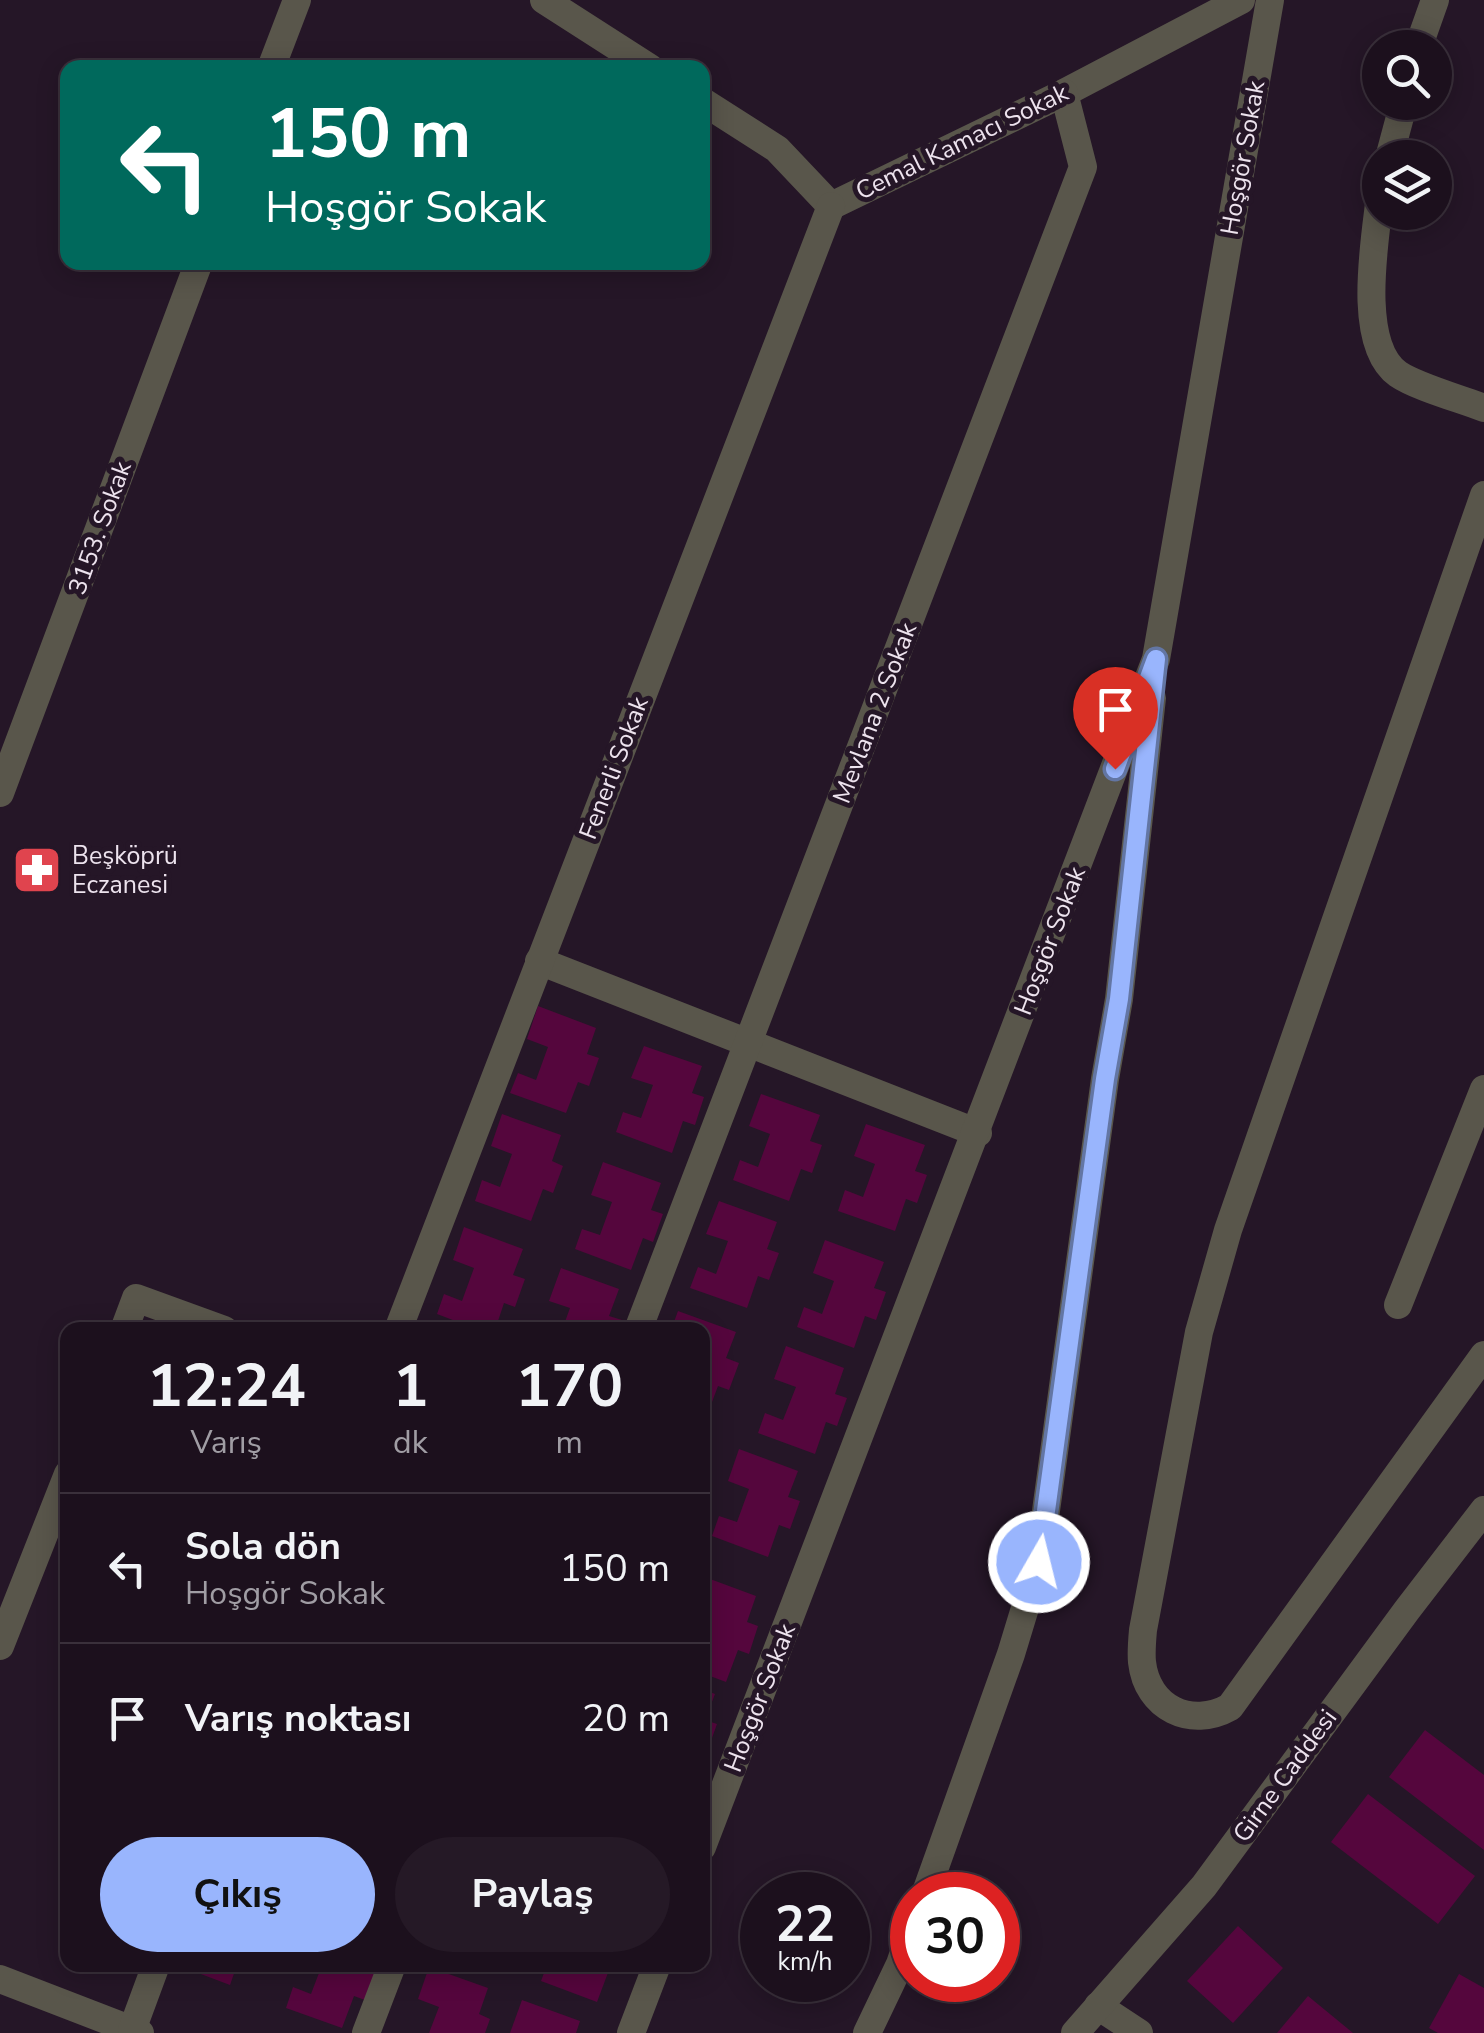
<!DOCTYPE html>
<html lang="tr">
<meta charset="utf-8">
<style>
body{margin:0;font-family:"Nunito Sans",sans-serif;background:#251926;color:#f1f3f6;height:100vh;display:flex;flex-direction:column;font-size:38px;white-space:nowrap}
*{box-sizing:border-box;margin:0}
p{font-size:32px;color:#a09da4}
.icon{flex:none;width:55px;height:55px;fill:none;stroke:currentColor;stroke-width:2;stroke-linecap:round;stroke-linejoin:round}
.map{position:relative;flex:1;overflow:hidden}
.sheet{position:absolute;left:60px;top:1322px;width:650px;height:650px;display:flex;flex-direction:column;background:#1c101d;border-radius:20px;box-shadow:0 5px 25px #0003,0 0 0 2px #3a303b}
.sheet>*{flex:none}
.banner{position:absolute;left:60px;top:60px;width:650px;height:210px;border-radius:20px;box-shadow:0 5px 25px #0003,0 0 0 2px #3a303b;background:#00695c;color:#fff;overflow:hidden}
.controls{position:absolute;left:1362px;top:30px;display:grid;gap:20px}
.controls a{display:grid;place-items:center;width:90px;height:90px;border-radius:50%;background:#1c101d;box-shadow:0 5px 25px #0003,0 0 0 2px #3a303b;font-size:50px}
.speed{position:absolute;left:740px;top:1872px;display:flex;gap:20px;font-size:50px;font-weight:700;text-align:center}
.speed>*{display:grid;place-content:center;width:130px;height:130px;border-radius:50%;background:#1c101d;box-shadow:0 5px 25px #0003,0 0 0 2px #3a303b;line-height:1}
.speed small{font-size:25px;font-weight:400}
.speed .limit{border:15px solid #d22;background:#fff;color:#111}
.pin{position:absolute;display:grid;place-items:center;width:85px;height:85px;color:#fff;margin:-102px -42px;border-radius:50% 50% 50% 0;rotate:-45deg;box-shadow:0 0 10px #0007}
.pin .icon{rotate:45deg}
.me{position:absolute;width:110px;margin:-55px;rotate:8deg;stroke-linejoin:round;filter:drop-shadow(0 0 8px #0008)}
.turn{display:flex;align-items:center;gap:35px;height:210px;padding:0 40px;font-size:45px}
.turn .icon{width:130px;height:130px;stroke-width:2.5}
.turn b{display:block;font-size:70px;line-height:85px}
.eta{display:flex;justify-content:space-evenly;align-items:center;height:170px;text-align:center}
.eta b{font-size:60px;font-weight:700;line-height:70px}
.button{display:flex;gap:20px;margin-top:auto;padding:20px 40px}
.button a{flex:1;height:115px;border-radius:60px;background:#99b5fd;color:#111;font-size:40px;font-weight:700;line-height:115px;text-align:center}
.button a+a{background:#251926;color:#f1f3f6}
ul{padding:0;list-style:none}
li{display:flex;align-items:center;gap:30px;height:150px;padding:0 40px;border-top:2px solid #3a303b}
li div{flex:1}
li b{display:block;font-size:38px}
li em{font-style:normal}
.map>svg:first-child{display:block}
.building{fill:#55063d}
.lines{fill:none;stroke-linecap:round;stroke-linejoin:round}
.minor{stroke:#59564b;stroke-width:28}
.tertiary{stroke:#59564b;stroke-width:28}
.route-casing{stroke:#6376a4;stroke-width:25}
.route{stroke:#99b5fd;stroke-width:18}
.labels{text-anchor:middle;dominant-baseline:central;stroke-width:10;stroke-linejoin:round;paint-order:stroke}
.street-label{font-size:25px;fill:#ede3ee;stroke:#251627}
.poi-label{font-size:25px;fill:#ede3ee;stroke:#251627;text-anchor:start}
</style>
<div class="map">
<svg width="1484" height="2033" viewBox="0 0 1484 2033">
<rect width="100%" height="100%" fill="#251627"/>
<!-- building -->
<g class="building">
<path d="M 538,1006 L 596,1028 L 587,1054 L 599,1058 L 589,1086 L 578,1082 L 566,1113 L 510,1093 L 518,1073 L 536,1080 L 548,1047 L 527,1039 Z"/>
<path d="M 644,1046 L 702,1066 L 692,1093 L 704,1097 L 695,1125 L 683,1121 L 672,1153 L 616,1132 L 623,1112 L 641,1118 L 653,1085 L 631,1078 Z"/>
<path d="M 761,1094 L 820,1115 L 810,1141 L 822,1145 L 812,1173 L 801,1169 L 789,1201 L 733,1180 L 740,1160 L 758,1167 L 770,1134 L 749,1126 Z"/>
<path d="M 502,1114 L 561,1135 L 552,1161 L 563,1166 L 553,1193 L 543,1189 L 531,1221 L 475,1201 L 482,1180 L 500,1187 L 512,1154 L 491,1146 Z"/>
<path d="M 866,1124 L 925,1145 L 915,1171 L 927,1175 L 917,1203 L 906,1199 L 895,1231 L 838,1211 L 845,1190 L 863,1197 L 875,1164 L 854,1156 Z"/>
<path d="M 603,1162 L 661,1183 L 651,1210 L 663,1214 L 653,1242 L 643,1238 L 631,1270 L 575,1249 L 582,1229 L 600,1235 L 612,1202 L 591,1195 Z"/>
<path d="M 719,1201 L 777,1222 L 767,1249 L 779,1253 L 769,1280 L 758,1276 L 747,1308 L 690,1288 L 698,1267 L 716,1274 L 728,1241 L 706,1234 Z"/>
<path d="M 464,1227 L 523,1249 L 513,1275 L 525,1279 L 515,1307 L 504,1303 L 495,1330 L 479,1330 L 437,1314 L 444,1294 L 462,1301 L 474,1268 L 453,1260 Z"/>
<path d="M 825,1240 L 884,1262 L 874,1288 L 886,1292 L 876,1320 L 865,1316 L 854,1348 L 797,1327 L 804,1307 L 822,1314 L 834,1281 L 813,1273 Z"/>
<path d="M 561,1268 L 619,1289 L 609,1316 L 622,1320 L 618,1330 L 562,1330 L 570,1308 L 549,1301 Z"/>
<path d="M 678,1311 L 736,1332 L 726,1358 L 739,1363 L 729,1390 L 718,1386 L 706,1418 L 702,1417 L 702,1330 L 671,1330 Z"/>
<path d="M 786,1346 L 844,1368 L 835,1394 L 847,1398 L 837,1426 L 826,1422 L 815,1454 L 758,1433 L 765,1413 L 783,1420 L 796,1387 L 774,1379 Z"/>
<path d="M 739,1449 L 798,1471 L 788,1497 L 800,1501 L 790,1529 L 779,1525 L 768,1557 L 712,1536 L 719,1516 L 737,1522 L 749,1489 L 728,1481 Z"/>
<path d="M 702,1576 L 756,1596 L 747,1622 L 758,1626 L 749,1654 L 738,1650 L 726,1682 L 702,1673 L 702,1628 L 707,1615 L 702,1613 Z"/>
<path d="M 702,1689 L 715,1694 L 705,1720 L 717,1724 L 707,1752 L 702,1750 Z"/>
<path d="M 1425,1730 L 1484,1775 L 1484,1850 L 1389,1777 Z"/>
<path d="M 1368,1794 L 1475,1876 L 1438,1924 L 1331,1842 Z"/>
<path d="M 1238,1926 L 1283,1968 L 1233,2023 L 1187,1981 Z"/>
<path d="M 177,1965 L 237,1965 L 230,1985 Z"/>
<path d="M 322,1965 L 364,1965 L 363,1968 L 375,1972 L 365,2000 L 354,1996 L 342,2028 L 286,2008 L 293,1987 L 311,1994 Z"/>
<path d="M 547,1965 L 567,1968 L 568,1965 L 623,1965 L 620,1974 L 609,1970 L 597,2002 L 541,1981 Z"/>
<path d="M 429,1967 L 488,1988 L 479,2014 L 490,2019 L 485,2033 L 429,2033 L 439,2007 L 418,1999 Z"/>
<path d="M 1459,1974 L 1484,1988 L 1484,2033 L 1438,2033 L 1429,2028 Z"/>
<path d="M 1308,1996 L 1353,2033 L 1277,2033 Z"/>
<path d="M 522,2000 L 580,2021 L 576,2033 L 510,2033 Z"/>
</g>
<g class="lines">
<!-- minor -->
<g class="minor">
<path d="M 544,0 L 650,68"/>
<path d="M 1418,48 L 1435,0"/>
<path d="M 271,68 L 297,0"/>
<path d="M 702,101 L 777,149 L 831,206 L 1064,93 L 1241,0"/>
<path d="M 1389,158 L 1404,102"/>
<path d="M 1380,196 C 1375,240 1356,344 1398,374 C 1417,387 1461,399 1484,408"/>
<path d="M 1484,495 L 1228,1230 L 1199,1332 L 1143,1630 C 1142,1641 1141,1652 1142,1662 C 1147,1708 1191,1729 1230,1707 L 1484,1355"/>
<path d="M 0,793 L 199,262"/>
<path d="M 539,961 L 978,1133"/>
<path d="M 1398,1305 L 1484,1089"/>
<path d="M 124,1330 L 136,1298 L 224,1330"/>
<path d="M 398,1330 L 831,206"/>
<path d="M 638,1330 L 1083,167 L 1064,93"/>
<path d="M 0,1646 L 68,1474"/>
<path d="M 702,1847 L 1156,659 L 1270,0"/>
<path d="M 925,1895 L 1011,1654 L 1039,1562 L 1105,1079 L 1119,999 L 1152,698"/>
<path d="M 0,1979 L 140,2033"/>
<path d="M 1098,2006 L 1139,2033"/>
<path d="M 132,2030 L 156,1965"/>
<path d="M 366,2033 L 392,1965"/>
<path d="M 631,2033 L 657,1965"/>
<path d="M 867,2033 L 900,1964 L 912,1929"/>
</g>
<!-- tertiary -->
<path class="tertiary" d="M 1075,2033 L 1204,1886 L 1407,1610 L 1484,1510"/>
</g>
<g class="lines">
<!-- route casing -->
<g class="route-casing">
<path id="route" d="M 1039,1562 L 1105,1079 L 1119,999 L 1156,659 L 1115,769"/>
</g>
<!-- route -->
<use href="#route" class="route"/>
</g>
<!-- icons -->
<defs>
<g id="pharmacy-square" transform="scale(2.5)"><rect x="-9" y="-9" width="18" height="18" rx="4" fill="#e0444e" stroke="#251627"/><path d="M-2-6h4v4h4v4h-4v4h-4v-4h-4v-4h4Z" fill="#fff"/></g>
</defs>
<g fill-rule="evenodd">
<use href="#pharmacy-square" x="37" y="870"/>
</g>
<g class="labels">
<!-- street labels -->
<g class="street-label">
<text transform="translate(962 142) rotate(-26)">Cemal Kamacı Sokak</text>
<text transform="translate(1243 158) rotate(-80)">Hoşgör Sokak</text>
<text transform="translate(100 528) rotate(-70)">3153. Sokak</text>
<text transform="translate(875 713) rotate(-69)">Mevlana 2 Sokak</text>
<text transform="translate(614 768) rotate(-69)">Fenerli Sokak</text>
<text transform="translate(1050 941) rotate(-69)">Hoşgör Sokak</text>
<text transform="translate(760 1698) rotate(-69)">Hoşgör Sokak</text>
<text transform="translate(1285 1776) rotate(-54)">Girne Caddesi</text>
</g>
<!-- poi labels -->
<g class="poi-label">
<text x="72" y="856">Beşköprü<tspan x="72" dy="29">Eczanesi</tspan></text>
</g>
</g>
</svg>
<div class="controls">
<a><svg class="icon" aria-label="search" viewBox="0 0 24 24"><circle cx="10" cy="10" r="6"/><path d="M15 15l6 6"/></svg></a>
<a><svg class="icon" aria-label="layers" viewBox="0 0 24 24"><path d="M12 4l9 5-9 5-9-5zM3 14l9 5 9-5"/></svg></a>
</div>
<div class="speed"><div>22<small>km/h</small></div><div class="limit">30</div></div>
<div class="pin" style="left:1115px;top:769px;background:#d93025"><svg class="icon" aria-label="arrive" viewBox="0 0 24 24"><path d="M6 21V4h12l-3 4 3 4H6"/></svg></div>
<svg class="me" style="left:1039px;top:1562px" viewBox="-20 -20 40 40"><circle r="17" fill="#99b5fd" stroke="#fff" stroke-width="3"/><path d="M0-11L8 9 0 5-8 9z" fill="#fff"/></svg>
<div class="banner">
<div class="turn"><svg class="icon" aria-label="left" viewBox="0 0 24 24"><path d="M17 20v-9H6M10 6l-5 5 5 5"/></svg><div><b>150 m</b>Hoşgör Sokak</div></div>
</div>
<section class="sheet">
<div class="eta">
<div><b>12:24</b><p>Varış</p></div>
<div><b>1</b><p>dk</p></div>
<div><b>170</b><p>m</p></div>
</div>
<ul>
<li><svg class="icon" aria-label="left" viewBox="0 0 24 24"><path d="M17 20v-9H6M10 6l-5 5 5 5"/></svg><div><b>Sola dön</b><p>Hoşgör Sokak</p></div><em>150 m</em></li>
<li><svg class="icon" aria-label="arrive" viewBox="0 0 24 24"><path d="M6 21V4h12l-3 4 3 4H6"/></svg><div><b>Varış noktası</b></div><em>20 m</em></li>
</ul>
<div class="button"><a>Çıkış</a><a>Paylaş</a></div>
</section>
</div>
